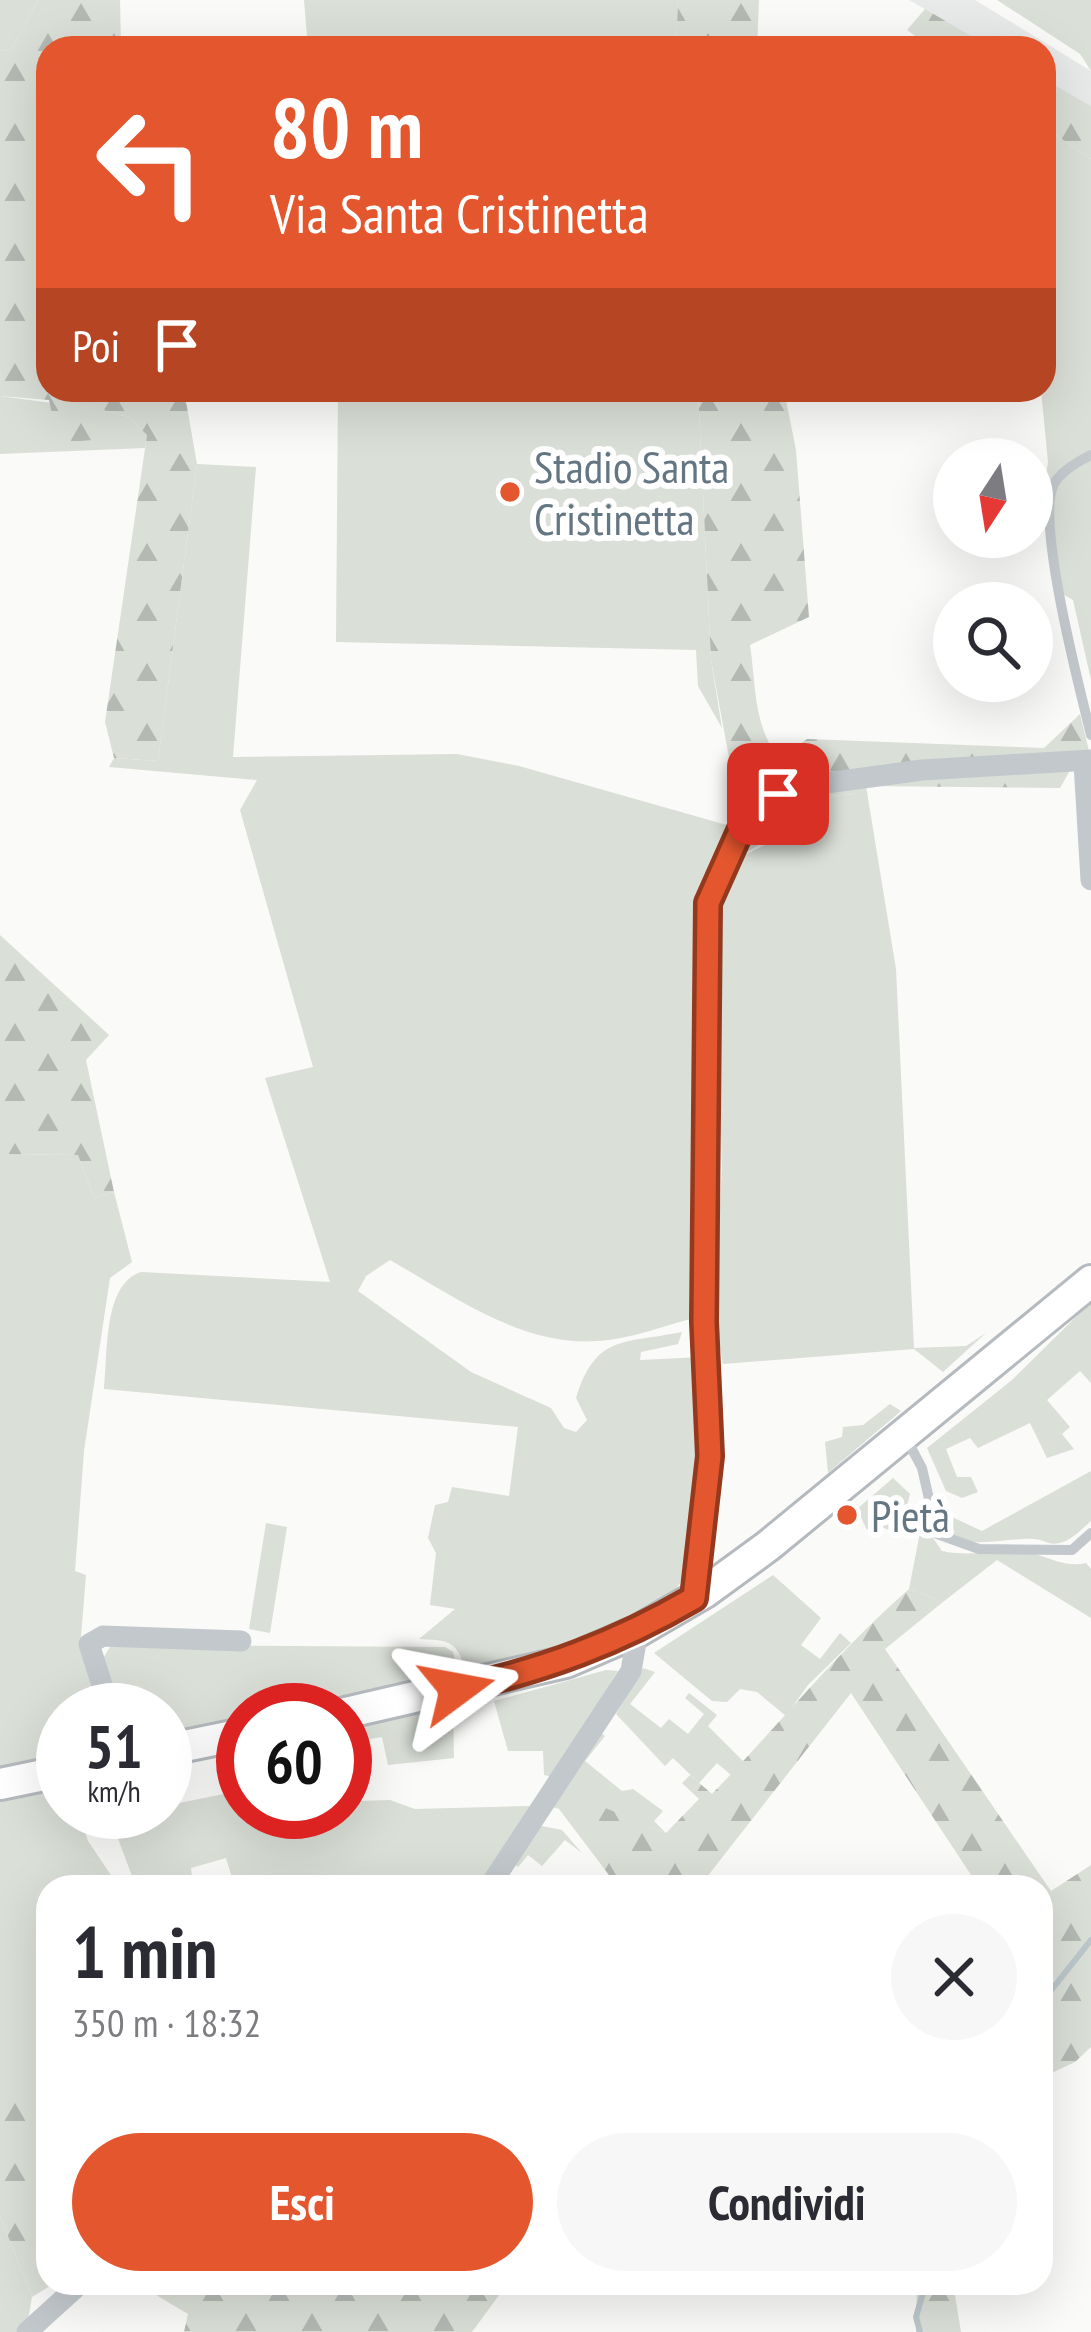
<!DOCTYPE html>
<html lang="it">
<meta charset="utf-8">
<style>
body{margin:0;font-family:"PT Sans Narrow",sans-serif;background:#f7f7f7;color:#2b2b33;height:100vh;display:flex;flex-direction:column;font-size:45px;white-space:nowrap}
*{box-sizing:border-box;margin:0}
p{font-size:39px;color:#7c7c81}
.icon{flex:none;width:66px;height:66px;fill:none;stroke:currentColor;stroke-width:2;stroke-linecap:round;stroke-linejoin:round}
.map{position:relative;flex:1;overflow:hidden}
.panel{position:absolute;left:36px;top:1875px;width:1017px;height:420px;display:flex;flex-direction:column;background:#fff;border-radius:36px;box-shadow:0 12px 48px #0002}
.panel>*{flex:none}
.hud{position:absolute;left:36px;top:36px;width:1020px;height:366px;border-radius:36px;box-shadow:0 12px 48px #0002;background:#e4572e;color:#fff;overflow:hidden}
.needle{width:78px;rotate:192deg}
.tools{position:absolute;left:933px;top:438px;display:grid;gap:24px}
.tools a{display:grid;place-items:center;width:120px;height:120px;border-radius:50%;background:#fff;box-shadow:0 12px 48px #0002;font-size:60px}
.speed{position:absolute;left:36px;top:1683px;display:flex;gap:24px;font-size:60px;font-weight:700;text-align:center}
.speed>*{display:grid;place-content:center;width:156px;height:156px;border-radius:50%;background:#fff;box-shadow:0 12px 48px #0002;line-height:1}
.speed small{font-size:30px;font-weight:400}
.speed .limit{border:18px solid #d22;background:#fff;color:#111}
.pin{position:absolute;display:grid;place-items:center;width:102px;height:102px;color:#fff;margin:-51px;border-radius:24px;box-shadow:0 6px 18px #0006}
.me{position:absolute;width:132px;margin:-66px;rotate:77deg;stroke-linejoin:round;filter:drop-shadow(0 0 9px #0008)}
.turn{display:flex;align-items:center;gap:42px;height:252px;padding:0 36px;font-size:54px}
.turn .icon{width:156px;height:156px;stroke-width:2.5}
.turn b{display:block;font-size:84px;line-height:102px}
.then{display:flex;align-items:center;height:114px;padding:0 36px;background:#0003;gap:24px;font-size:45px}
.round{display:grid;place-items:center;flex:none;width:126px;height:126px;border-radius:63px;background:#f7f7f7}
.head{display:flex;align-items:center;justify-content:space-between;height:204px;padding:0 36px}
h1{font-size:72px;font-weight:700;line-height:90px}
.cta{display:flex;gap:24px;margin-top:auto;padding:24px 36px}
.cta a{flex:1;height:138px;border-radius:72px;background:#e4572e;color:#fff;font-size:48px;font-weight:700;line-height:138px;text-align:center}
.cta a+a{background:#f7f7f7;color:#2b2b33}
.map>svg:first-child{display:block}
.built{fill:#e8e9e9}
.green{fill:#dadfd7}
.forest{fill:url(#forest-firs)}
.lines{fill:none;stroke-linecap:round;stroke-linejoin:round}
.stream{stroke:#bbc7cb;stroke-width:6}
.primary-casing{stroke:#b5babe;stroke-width:36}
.lane{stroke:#c3c8cc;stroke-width:10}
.street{stroke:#c3c8cc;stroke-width:21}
.primary{stroke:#fff;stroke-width:30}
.route-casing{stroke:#94391e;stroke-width:30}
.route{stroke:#e4572e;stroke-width:21}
.poi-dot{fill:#e4572e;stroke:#fff;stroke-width:4.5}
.labels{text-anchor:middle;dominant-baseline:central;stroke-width:12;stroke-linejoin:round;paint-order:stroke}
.poi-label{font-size:45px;fill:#657683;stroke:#fff;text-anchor:start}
</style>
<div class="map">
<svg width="1091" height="2332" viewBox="0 0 1091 2332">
<defs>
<pattern id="forest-firs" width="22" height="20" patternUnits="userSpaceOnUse" patternTransform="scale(3)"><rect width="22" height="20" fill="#dadfd7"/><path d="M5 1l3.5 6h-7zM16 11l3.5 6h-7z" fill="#b4b9b4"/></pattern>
</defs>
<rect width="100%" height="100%" fill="#fafaf8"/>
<!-- built -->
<path class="built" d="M 909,0 L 975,0 L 1091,71 L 1091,106 L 1044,79 L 1044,48 L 992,48 Z"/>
<!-- green -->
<g class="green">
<path d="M 0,0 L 38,0 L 10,51 L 0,50 Z"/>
<path d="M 304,0 L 678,0 L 676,48 L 308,48 Z"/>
<path d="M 997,0 L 1091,0 L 1091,71 L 1080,54 Z"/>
<path d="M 1044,127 L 1091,159 L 1091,680 L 1073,600 L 1061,593 L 1043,496 L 1048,462 L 1041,390 Z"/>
<path d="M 338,390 L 698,390 L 711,660 L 722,728 L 698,686 L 696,650 L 336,642 Z"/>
<path d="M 0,396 L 103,410 L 128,417 L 147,435 L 145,448 L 0,454 Z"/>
<path d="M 197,464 L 256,467 L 233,757 L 457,754 L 519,766 L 741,829 L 716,865 L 698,1317 C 666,1325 631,1339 598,1341 C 522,1347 452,1295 390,1260 L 366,1276 L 358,1291 L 471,1372 L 551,1408 L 564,1428 L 576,1432 L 587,1420 L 576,1398 C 596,1334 623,1344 682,1332 L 678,1344 L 641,1352 L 640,1360 L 702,1357 C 703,1405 706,1549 678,1586 C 648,1626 515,1658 465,1670 C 458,1641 448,1640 419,1639 L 455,1609 L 430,1605 L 436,1553 L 428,1538 L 435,1505 L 448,1502 L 452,1487 L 509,1496 L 518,1427 L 104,1389 C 108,1353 103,1284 141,1272 L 330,1282 L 265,1078 L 313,1067 L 240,810 L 257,780 L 109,767 L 114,758 L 158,761 Z"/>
<path d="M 866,786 L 896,969 L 914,1348 L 966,1346 L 986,1333 L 943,1372 L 914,1349 L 723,1364 L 715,1321 L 722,1166 L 715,903 L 740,857 L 765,845 L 791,799 L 854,794 Z"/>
<path d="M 0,1154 L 78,1155 L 94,1198 L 114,1192 L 132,1262 L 110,1278 L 84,1451 L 75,1571 L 86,1575 L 80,1649 L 103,1710 L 63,1710 L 63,1758 L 0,1770 Z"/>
<path d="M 1091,1302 L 1091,1383 L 1080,1371 L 1047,1400 L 1070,1427 L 1062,1434 L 1074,1449 L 1047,1458 L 1030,1423 L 978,1448 L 970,1438 L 946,1449 L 957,1477 L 971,1477 L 978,1492 L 962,1498 L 946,1491 L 927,1448 L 1012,1380 Z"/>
<path d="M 890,1404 L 901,1411 L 828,1473 L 825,1442 L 842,1437 L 843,1427 L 863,1425 Z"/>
<path d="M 1091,1471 L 1091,1521 C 1082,1529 1072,1540 1060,1543 C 1048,1546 1044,1539 1033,1539 C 999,1537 943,1559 935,1509 L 982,1531 Z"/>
<path d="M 893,1478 L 910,1494 L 900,1534 L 873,1524 L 867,1530 L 857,1509 Z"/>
<path d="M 922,1522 L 942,1551 C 969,1557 993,1550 1020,1551 C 1044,1553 1062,1569 1086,1563 L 1091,1569 L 1091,1618 L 997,1560 L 943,1602 L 909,1589 Z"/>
<path d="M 266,1523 L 287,1527 L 270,1633 L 249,1629 Z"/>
<path d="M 773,1575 L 821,1618 L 801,1645 L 820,1659 L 840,1633 L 851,1643 L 808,1685 L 786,1716 L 757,1692 L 740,1689 L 727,1702 L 712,1701 L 654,1653 Z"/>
<path d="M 111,1645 L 445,1647 L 453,1652 L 458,1673 L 288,1710 L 243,1710 L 243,1720 L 165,1737 L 165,1710 L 123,1710 L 101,1662 Z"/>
<path d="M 643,1668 L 655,1672 L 630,1704 L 661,1728 L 669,1719 L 688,1734 L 704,1714 L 685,1698 L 689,1693 L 717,1715 L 708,1726 L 746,1764 L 731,1775 L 717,1763 L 699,1783 L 673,1758 L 665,1766 L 616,1714 Z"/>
<path d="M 606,1670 L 618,1671 L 553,1777 L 544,1775 L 543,1751 L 508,1751 L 494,1701 Z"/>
<path d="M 453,1704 L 454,1758 L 388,1765 L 382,1737 L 345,1743 L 345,1726 Z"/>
<path d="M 600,1732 L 605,1736 L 585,1761 L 622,1791 L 633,1789 L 663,1811 L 654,1821 L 666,1833 L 569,1794 L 559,1809 L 553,1807 Z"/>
<path d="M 345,1754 L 358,1801 L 390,1800 L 415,1809 L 529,1806 L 529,1812 L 479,1887 L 235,1887 L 226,1858 L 191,1868 L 193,1887 L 136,1887 L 110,1817 L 165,1812 L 165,1806 L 243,1790 L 243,1812 L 345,1812 Z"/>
<path d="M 63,1785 L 63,1812 L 78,1812 L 88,1841 L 119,1887 L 48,1887 L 48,2069 L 0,2111 L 0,1798 Z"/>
<path d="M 537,1825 L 562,1830 L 582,1853 L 565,1840 L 542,1866 L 528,1855 L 518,1867 L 513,1863 Z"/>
<path d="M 0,2216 L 32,2297 L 26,2332 L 0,2332 Z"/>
</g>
<!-- forest -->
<g class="forest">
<path d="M 38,0 L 120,0 L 121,48 L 48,48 L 48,390 L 184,390 L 197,464 L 158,761 L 114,758 L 105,722 L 147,435 L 128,417 L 103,410 L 92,440 L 58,443 L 49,400 L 0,396 L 0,50 L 10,51 Z"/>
<path d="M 678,0 L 759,0 L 757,48 L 676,48 Z"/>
<path d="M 925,9 L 992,48 L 932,48 L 907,30 Z"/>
<path d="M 1044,79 L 1091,106 L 1091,159 L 1044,127 Z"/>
<path d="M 698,390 L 784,390 L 796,450 L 809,617 L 750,645 C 756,684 753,728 780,759 L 807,739 L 1044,748 L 1080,714 L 1089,751 L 1077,758 L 1060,788 L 867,786 L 854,794 L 792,799 L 786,827 L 740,857 L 745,844 L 711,660 Z"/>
<path d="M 0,935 L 109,1035 L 86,1060 L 114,1192 L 94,1198 L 78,1155 L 0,1154 Z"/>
<path d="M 909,1589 L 943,1602 L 885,1649 L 1051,1891 L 1091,1865 L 1091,2047 L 1075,2062 L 1041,2078 L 1041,1887 L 979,1887 L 851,1693 L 699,1887 L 618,1887 L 559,1809 L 569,1793 L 666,1833 L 699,1799 L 682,1783 L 690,1775 L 712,1794 C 778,1726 837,1652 909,1589 Z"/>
<path d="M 48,2069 L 48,2283 L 55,2283 L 32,2297 L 0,2216 L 0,2106 Z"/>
<path d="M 136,2283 L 508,2283 L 472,2332 L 184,2332 L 188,2314 Z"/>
<path d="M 917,2283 L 953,2283 L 961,2332 L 916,2332 Z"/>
</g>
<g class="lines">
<!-- stream -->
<g class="stream">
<path d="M 1041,2003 L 1091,1940"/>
<path d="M 920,2332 L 916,2317 L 926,2283"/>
</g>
<!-- primary casing -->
<g class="primary-casing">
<g id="primary">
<path d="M 345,1713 L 566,1662 L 638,1631 L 705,1592 L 768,1546 L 1091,1281"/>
<path d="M 165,1750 L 243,1734"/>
<path d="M 0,1784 L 63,1771"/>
</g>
</g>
<!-- lane -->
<g class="lane">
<path d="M 1091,455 C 1079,461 1061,471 1054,484 C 1035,519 1080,690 1091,735"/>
<path d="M 906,1438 L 922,1468 L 937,1534 L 979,1549 L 1072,1550 L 1091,1533"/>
</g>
<!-- street -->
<g class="street">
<path d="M 1084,763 L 1091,880"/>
<path d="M 694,1598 L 710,1455 L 703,1322 L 708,903 L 753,802 L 804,786 L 922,770 L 1091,760"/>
<path d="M 110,1710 L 89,1644 L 103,1636 L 241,1641"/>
<path d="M 489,1887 L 631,1671 L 638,1631"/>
<path d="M 27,2332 L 81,2283"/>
</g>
<!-- primary -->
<use href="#primary" class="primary"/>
</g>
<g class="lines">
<!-- route casing -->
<g class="route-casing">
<path id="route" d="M 457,1689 C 543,1670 617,1643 694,1598 L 710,1456 L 704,1322 L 708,903 L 753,802 L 778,794"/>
</g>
<!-- route -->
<use href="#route" class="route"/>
</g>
<!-- markers -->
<g class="poi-dot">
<circle cx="510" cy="492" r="12"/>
<circle cx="847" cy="1515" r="12"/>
</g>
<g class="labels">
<!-- poi labels -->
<g class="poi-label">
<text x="534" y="466">Stadio Santa<tspan x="534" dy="52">Cristinetta</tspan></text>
<text x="871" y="1515">Pietà</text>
</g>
</g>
</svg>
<div class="tools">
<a><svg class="needle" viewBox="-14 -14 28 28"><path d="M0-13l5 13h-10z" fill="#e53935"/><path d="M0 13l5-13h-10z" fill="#7c7c81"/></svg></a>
<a><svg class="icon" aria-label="search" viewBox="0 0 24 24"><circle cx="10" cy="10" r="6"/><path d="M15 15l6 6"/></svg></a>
</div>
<div class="speed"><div>51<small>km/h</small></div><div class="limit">60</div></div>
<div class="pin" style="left:778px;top:794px;background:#d93025"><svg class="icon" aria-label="arrive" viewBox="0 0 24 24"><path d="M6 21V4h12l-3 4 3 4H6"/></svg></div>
<svg class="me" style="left:457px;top:1689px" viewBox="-20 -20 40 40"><path d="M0-17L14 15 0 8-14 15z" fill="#e4572e" stroke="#fff" stroke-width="4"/></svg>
<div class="hud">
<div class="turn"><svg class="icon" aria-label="left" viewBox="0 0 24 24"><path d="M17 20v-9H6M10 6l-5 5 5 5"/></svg><div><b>80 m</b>Via Santa Cristinetta</div></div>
<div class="then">Poi<svg class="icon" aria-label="arrive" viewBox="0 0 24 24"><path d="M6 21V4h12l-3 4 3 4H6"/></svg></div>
</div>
<section class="panel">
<div class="head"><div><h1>1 min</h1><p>350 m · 18:32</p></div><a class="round"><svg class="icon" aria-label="close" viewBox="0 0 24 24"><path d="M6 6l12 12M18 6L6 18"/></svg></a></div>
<div class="cta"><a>Esci</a><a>Condividi</a></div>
</section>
</div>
